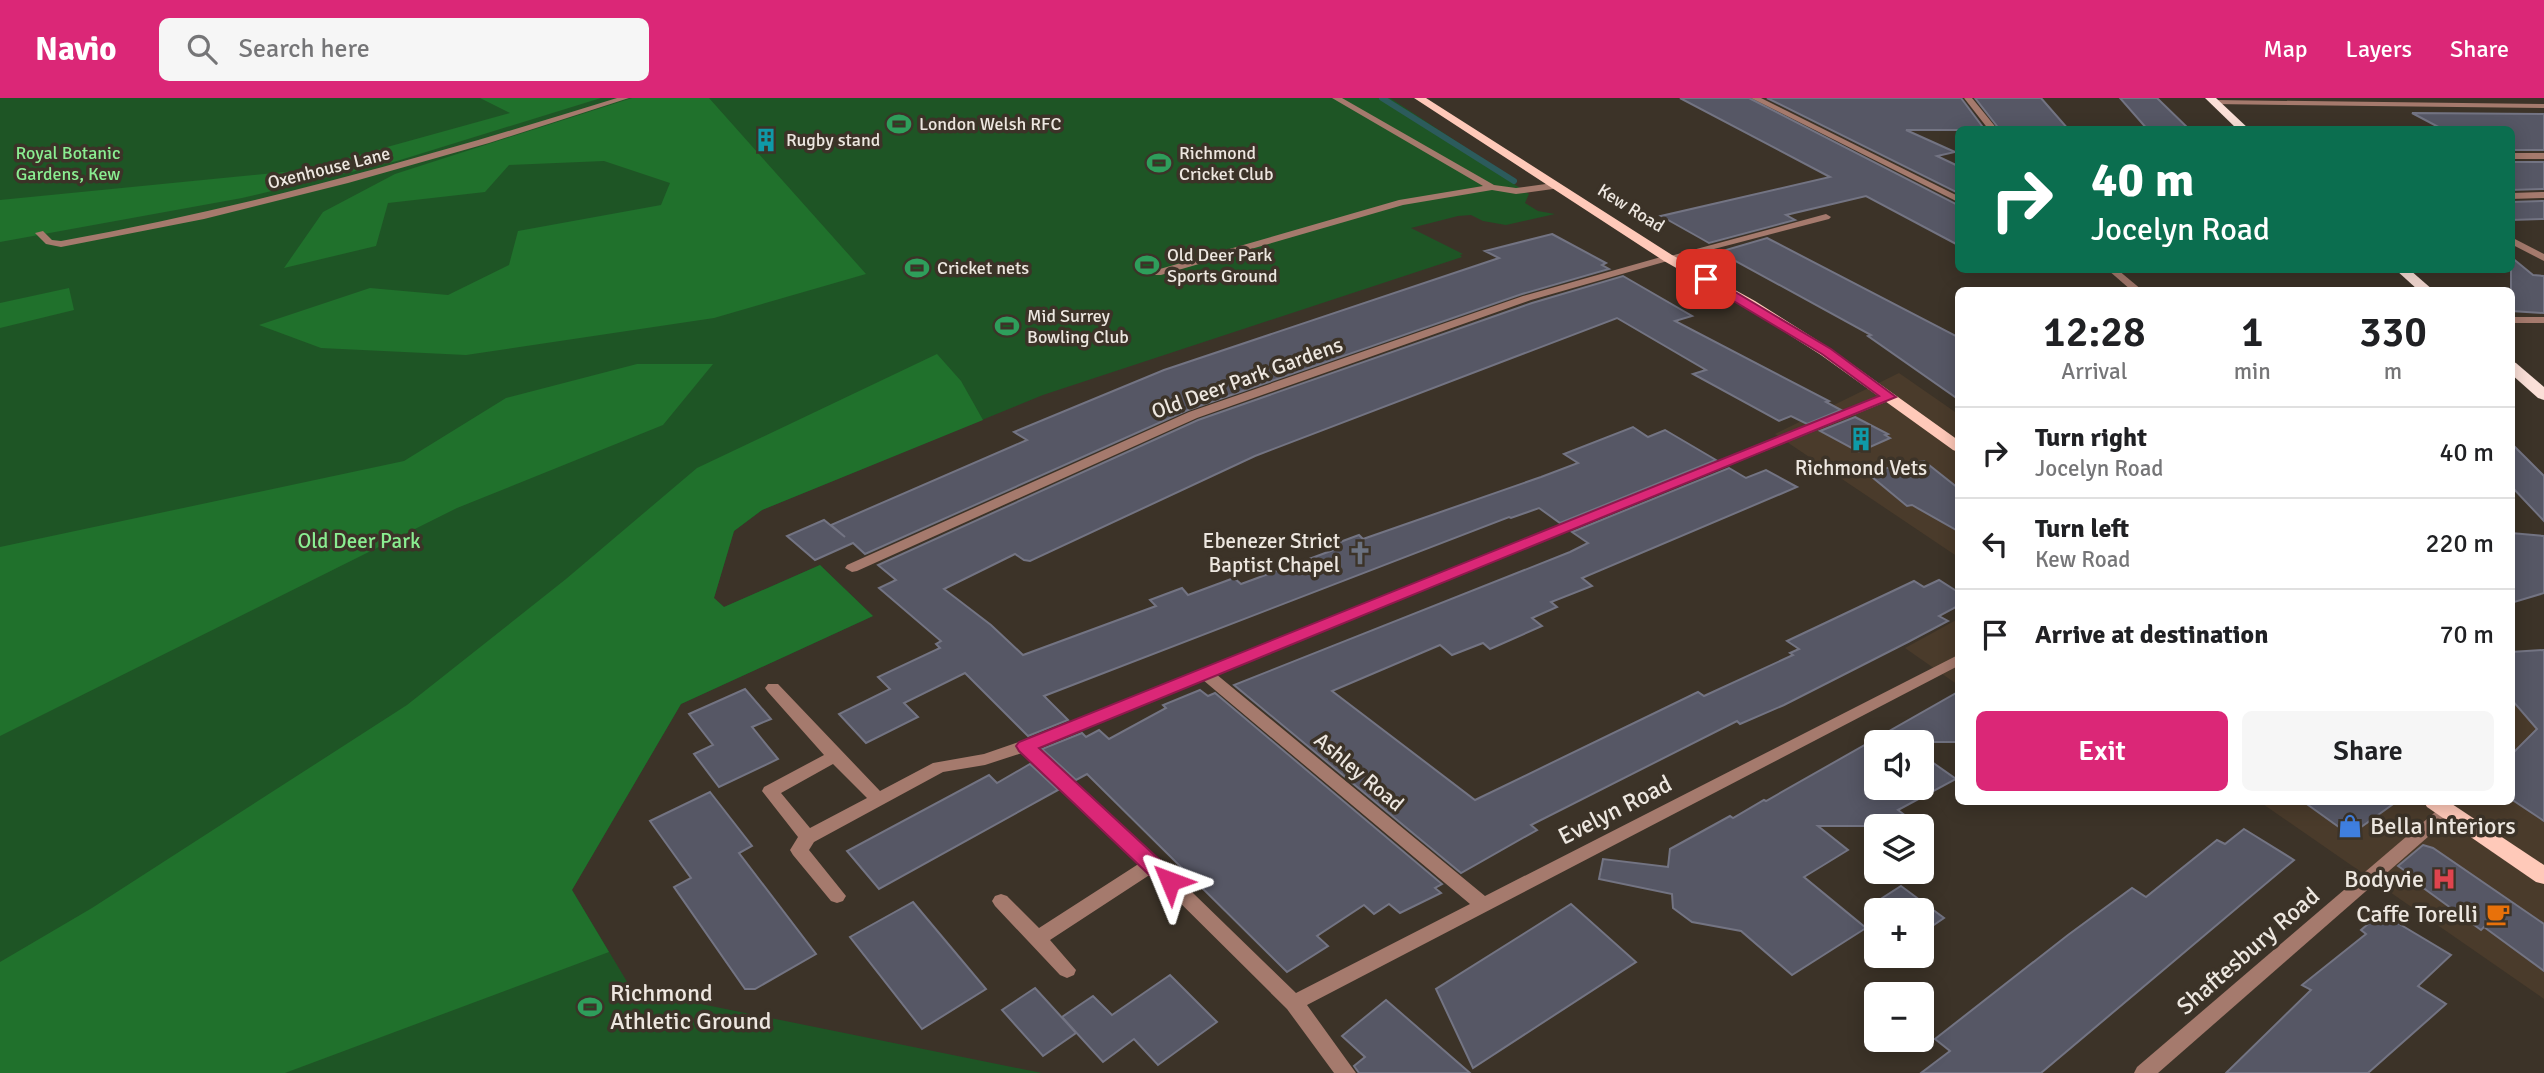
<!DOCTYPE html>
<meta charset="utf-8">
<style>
body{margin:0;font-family:Signika,sans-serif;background:#f6f6f6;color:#202124;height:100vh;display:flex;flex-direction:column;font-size:26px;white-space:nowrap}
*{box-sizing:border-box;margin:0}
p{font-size:23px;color:#757577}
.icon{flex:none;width:38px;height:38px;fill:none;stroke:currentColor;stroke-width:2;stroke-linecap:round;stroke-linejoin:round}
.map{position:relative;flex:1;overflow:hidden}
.details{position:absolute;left:1955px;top:189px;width:560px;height:518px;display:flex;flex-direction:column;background:#fff;border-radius:10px;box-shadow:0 4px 18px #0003}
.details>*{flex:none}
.top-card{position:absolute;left:1955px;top:28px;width:560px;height:147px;border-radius:10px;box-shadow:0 4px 18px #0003;background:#0b6e4f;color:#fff;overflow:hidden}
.tools{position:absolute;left:1864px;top:632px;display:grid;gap:14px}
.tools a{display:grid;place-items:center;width:70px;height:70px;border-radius:10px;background:#fff;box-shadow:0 4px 18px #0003;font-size:35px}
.pin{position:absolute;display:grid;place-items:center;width:60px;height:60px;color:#fff;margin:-30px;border-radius:14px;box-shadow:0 4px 10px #0006}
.me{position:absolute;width:77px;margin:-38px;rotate:314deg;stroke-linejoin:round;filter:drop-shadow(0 0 5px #0008)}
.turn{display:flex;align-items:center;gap:24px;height:147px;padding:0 21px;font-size:32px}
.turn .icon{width:91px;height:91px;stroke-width:2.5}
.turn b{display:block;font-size:49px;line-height:60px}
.eta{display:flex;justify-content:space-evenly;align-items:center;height:119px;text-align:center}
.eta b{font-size:42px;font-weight:600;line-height:49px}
.cta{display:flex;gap:14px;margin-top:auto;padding:14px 21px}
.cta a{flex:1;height:80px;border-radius:10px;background:#db2777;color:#fff;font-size:28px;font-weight:600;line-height:80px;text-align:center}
.cta a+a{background:#f6f6f6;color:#202124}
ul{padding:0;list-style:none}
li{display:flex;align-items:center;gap:21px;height:91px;padding:0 21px;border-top:2px solid #e0e0e0}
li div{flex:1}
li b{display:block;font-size:26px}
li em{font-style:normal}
header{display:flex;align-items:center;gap:42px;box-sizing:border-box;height:98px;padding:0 35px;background:#db2777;color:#fff}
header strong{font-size:33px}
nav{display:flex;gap:38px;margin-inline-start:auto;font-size:24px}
.search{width:490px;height:63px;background:#f6f6f6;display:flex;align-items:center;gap:18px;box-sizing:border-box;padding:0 24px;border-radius:10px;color:#757577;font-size:26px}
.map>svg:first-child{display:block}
.built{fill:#4a3b2b}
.green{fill:#1e5525}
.forest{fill:#20712c}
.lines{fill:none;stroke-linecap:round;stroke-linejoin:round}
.stream{stroke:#2c5b5c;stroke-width:6}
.building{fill:#565765;stroke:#737483;stroke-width:2}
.service{fill:#a57a6d;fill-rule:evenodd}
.minor{fill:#a57a6d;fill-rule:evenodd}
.primary{fill:#ffc9b9;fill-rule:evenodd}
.trunk{fill:#fbe0d8;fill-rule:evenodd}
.route{fill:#db2777;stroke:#8e194d;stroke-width:2}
.labels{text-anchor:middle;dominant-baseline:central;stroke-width:7;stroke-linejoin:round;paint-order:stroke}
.far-poi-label{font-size:18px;fill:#ede7e0;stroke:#3c3328;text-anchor:start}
.far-park-label{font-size:18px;fill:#8aee91;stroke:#3c3328}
.far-street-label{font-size:18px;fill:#ede7e0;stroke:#3c3328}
.street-label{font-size:21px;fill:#ede7e0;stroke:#3c3328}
.poi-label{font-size:21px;fill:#ede7e0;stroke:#3c3328}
.park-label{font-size:21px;fill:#8aee91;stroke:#3c3328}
.near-street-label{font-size:24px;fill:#ede7e0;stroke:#3c3328}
.near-poi-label{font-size:24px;fill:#ede7e0;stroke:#3c3328;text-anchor:start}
</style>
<header>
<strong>Navio</strong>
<div class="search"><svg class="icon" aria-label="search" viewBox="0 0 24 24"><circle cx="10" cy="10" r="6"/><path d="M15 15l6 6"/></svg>Search here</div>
<nav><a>Map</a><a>Layers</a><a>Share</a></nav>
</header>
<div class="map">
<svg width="2544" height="975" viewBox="0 0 2544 975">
<rect width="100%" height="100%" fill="#3c3328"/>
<!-- built -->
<g class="built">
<path d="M 1899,275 L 1958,316 L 1958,459 L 1775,336 Z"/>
<path d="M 1958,521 L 1958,587 L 1905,550 Z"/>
<path d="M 2544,603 L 2544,901 L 2260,704 L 2511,704 L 2511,604 Z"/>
</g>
<!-- green -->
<path class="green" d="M 0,0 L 1390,0 L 1514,81 L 1514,86 L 1529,96 L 1525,105 L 1538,113 L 1555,116 L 1506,127 L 1483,123 L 1471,117 L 1458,118 L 1411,130 L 1463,156 L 1460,157 L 1462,159 L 1043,297 L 762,412 L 734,433 L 714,500 L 724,509 L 820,467 L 873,518 L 681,606 L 572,792 L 632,892 L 1042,975 L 0,975 Z"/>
<!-- forest -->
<g class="forest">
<path d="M 480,0 L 601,0 L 397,63 L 242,100 L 0,144 L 0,102 L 304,72 L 510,15 Z"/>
<path d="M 632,0 L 709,0 L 866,176 L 714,220 L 466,257 L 321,250 L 259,227 L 370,190 L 448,197 L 509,167 L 518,133 L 661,107 L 670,85 L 604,63 L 509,67 L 485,94 L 388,105 L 376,148 L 284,170 L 323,114 L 395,76 Z"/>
<path d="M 69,190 L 74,212 L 0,230 L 0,205 Z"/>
<path d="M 937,256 L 961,283 L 983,322 L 762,412 L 734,433 L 714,500 L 724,509 L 820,467 L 873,518 L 681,606 L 572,792 L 609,854 L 285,975 L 0,975 L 0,864 L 92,810 L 407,607 L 566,481 L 697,370 Z"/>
<path d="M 637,266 L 713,266 L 663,327 L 457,410 L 0,638 L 0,449 L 404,363 L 506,300 Z"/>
</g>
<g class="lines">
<!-- stream -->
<path class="stream" d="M 1382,0 L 1514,83"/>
</g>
<!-- building -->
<g class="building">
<path d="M 1680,0 L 1749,0 L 1958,107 L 1958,147 L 1866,98 L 1786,117 L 1795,122 L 1709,145 L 1702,141 L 1661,118 L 1830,79 Z"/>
<path d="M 1767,0 L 1961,0 L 1985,32 L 1906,32 L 1955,54 L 1937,58 L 1958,68 L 1958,95 Z"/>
<path d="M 1975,0 L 2041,0 L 2069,32 L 2000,32 Z"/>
<path d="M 2120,0 L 2157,0 L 2190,32 L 2148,32 Z"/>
<path d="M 2412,15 L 2544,16 L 2544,52 L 2511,52 L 2511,32 L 2444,32 Z"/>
<path d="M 2511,64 L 2544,64 L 2544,91 L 2511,92 Z"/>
<path d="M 2544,103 L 2544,121 L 2511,122 L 2511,104 Z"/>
<path d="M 1552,136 L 1606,165 L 1602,167 L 1609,171 L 1522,196 L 1188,312 L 865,456 L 853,445 L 815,462 L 787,438 L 824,422 L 845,439 L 831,427 L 1027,342 L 1014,334 L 1164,272 L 1499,160 L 1485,153 Z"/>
<path d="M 1767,140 L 1958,239 L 1958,301 L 1868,238 L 1871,237 L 1719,154 Z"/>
<path d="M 2511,159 L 2533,177 L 2544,178 L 2544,215 L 2511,213 Z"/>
<path d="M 1623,178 L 1692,218 L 1675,223 L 1829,303 L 1826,304 L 1841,312 L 1807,326 L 1791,318 L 1779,323 L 1693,276 L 1706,272 L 1617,220 L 1255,358 L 1030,463 L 1024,462 L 1015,456 L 944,491 L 991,527 L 1023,557 L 1156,508 L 1150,502 L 1182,490 L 1188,497 L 1234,480 L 1241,486 L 1336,451 L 1332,447 L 1359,437 L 1363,441 L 1541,379 L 1578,365 L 1564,356 L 1633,329 L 1648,339 L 1665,332 L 1716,362 L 1560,425 L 1539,410 L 1511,420 L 1509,419 L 1044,598 L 1068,622 L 1028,638 L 965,575 L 904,605 L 918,619 L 866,645 L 839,616 L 890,591 L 878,579 L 940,550 L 936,546 L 941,543 L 879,490 L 896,482 L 878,467 L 1198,322 L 1532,205 Z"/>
<path d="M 1855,319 L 1888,336 L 1885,337 L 1890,340 L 1859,354 L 1820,333 Z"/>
<path d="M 2511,345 L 2544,378 L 2544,423 L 2511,388 Z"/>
<path d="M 1924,363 L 1958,390 L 1958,433 L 1912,407 L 1907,408 L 1866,374 Z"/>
<path d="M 1729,370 L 1746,380 L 1766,372 L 1797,389 L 1582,480 L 1592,488 L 1551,504 L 1557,509 L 1532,520 L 1542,528 L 1490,551 L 1483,545 L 1452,557 L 1440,547 L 1332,593 L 1475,702 L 1698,594 L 1704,598 L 1793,557 L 1790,555 L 1799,551 L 1787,543 L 1914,483 L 1924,489 L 1939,482 L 1958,494 L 1958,508 L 1939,518 L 1948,523 L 1908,544 L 1784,607 L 1740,626 L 1737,623 L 1531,727 L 1537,732 L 1461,775 L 1234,587 L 1570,454 L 1588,445 L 1572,434 Z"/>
<path d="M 2511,435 L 2544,438 L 2544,495 L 2511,505 Z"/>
<path d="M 2544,552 L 2544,723 L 2511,701 L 2511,657 L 2537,631 L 2511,601 L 2511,554 Z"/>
<path d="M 745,591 L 771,621 L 752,629 L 778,661 L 719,689 L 694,656 L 713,647 L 689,616 Z"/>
<path d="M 1200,592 L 1208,598 L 1215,595 L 1442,786 L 1435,790 L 1441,795 L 1400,815 L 1389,806 L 1374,816 L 1364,807 L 1317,838 L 1328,848 L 1287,874 L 1087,676 L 1076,682 L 1042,651 L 1082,635 L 1086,639 L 1099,632 L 1109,641 L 1166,610 L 1163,607 Z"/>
<path d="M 1958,594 L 1958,644 L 1876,644 L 1876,690 L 1922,690 L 1922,657 L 1956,681 L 1898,712 L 1919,728 L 1818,728 L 1848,752 L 1804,779 L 1866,830 L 1792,877 L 1741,833 L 1692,824 L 1673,810 L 1672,796 L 1599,781 L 1603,761 L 1668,769 L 1670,751 L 1730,718 L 1733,720 L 1764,702 L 1766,703 Z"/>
<path d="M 1030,666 L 1058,692 L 879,791 L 847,753 L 989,677 L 997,685 Z"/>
<path d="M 710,694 L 752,748 L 739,755 L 816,856 L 755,891 L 745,891 L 674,789 L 691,780 L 650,723 Z"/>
<path d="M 2304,704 L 2396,704 L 2350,737 Z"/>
<path d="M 2244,731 L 2294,762 L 2041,975 L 1921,975 L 1950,953 L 1935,941 L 2068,837 L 2132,790 L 2146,799 L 2217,742 L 2225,746 Z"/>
<path d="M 2423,747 L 2433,750 L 2544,826 L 2544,873 L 2484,829 L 2481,832 L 2418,786 L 2421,784 L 2398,768 Z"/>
<path d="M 1901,788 L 1944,820 L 1922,835 L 1922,812 L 1876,812 L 1876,820 L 1865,811 Z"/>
<path d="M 913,804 L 986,891 L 922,931 L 850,839 Z"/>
<path d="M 1571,806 L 1636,864 L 1473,970 L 1436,891 Z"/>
<path d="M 2381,815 L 2451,857 L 2418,888 L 2446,906 L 2368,975 L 2226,975 L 2311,892 L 2302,887 L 2366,836 L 2361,832 Z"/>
<path d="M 1170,877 L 1217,924 L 1158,967 L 1134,941 L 1103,964 L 1062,919 L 1093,898 L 1112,917 Z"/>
<path d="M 1035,890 L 1076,935 L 1043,958 L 1002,912 Z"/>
<path d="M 1386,902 L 1470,975 L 1359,975 L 1354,968 L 1365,959 L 1342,938 Z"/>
</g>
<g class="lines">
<!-- service -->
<g class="service">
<path d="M 617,0 L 629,0 L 489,45 L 348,85 L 204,121 L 61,149 L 46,146 L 35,135 L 43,133 L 52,142 L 61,143 C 250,109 434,57 617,0 Z"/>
<path d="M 1332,0 L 1342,0 L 1494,87 L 1516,90 L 1553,85 L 1557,88 L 1553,91 L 1516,96 L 1492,92 L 1403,107 L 1161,177 L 1153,177 L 1153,173 L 1399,102 L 1483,88 Z"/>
<path d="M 1826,116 L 1831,119 L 1829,121 L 1668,163 L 1663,160 Z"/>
<path d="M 2511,139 L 2544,156 L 2544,163 L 2511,146 Z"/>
</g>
<!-- minor -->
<g class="minor">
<path d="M 1751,0 L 1761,0 L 1958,98 L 1958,104 Z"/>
<path d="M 1964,0 L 1972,0 L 1998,32 L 1989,32 Z"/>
<path d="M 2215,2 L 2544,6 L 2544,10 L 2212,6 L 2212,2 Z"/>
<rect x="2511" y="55" width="33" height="6"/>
<path d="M 2544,94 L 2544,100 L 2511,101 L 2511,95 Z"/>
<path d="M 1668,157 L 1673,160 L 1671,162 L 1531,202 L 1197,320 L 857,473 L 852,474 L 845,470 L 847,467 L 1189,314 L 1523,198 Z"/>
<path d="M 2108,172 L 2118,172 L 2142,192 L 2131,192 Z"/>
<rect x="2511" y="219" width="33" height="6"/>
<path d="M 1889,296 L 1893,297 L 1893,301 L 1216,576 L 1485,798 L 1958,557 L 1958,568 L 1307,907 L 1356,975 L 1334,975 L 1287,911 L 1151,776 L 1050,842 L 1076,872 L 1074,877 L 1067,880 L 1060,877 L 995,808 L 992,803 L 995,798 L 1001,796 L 1007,798 L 1039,830 L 1140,765 L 1022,655 L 985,667 L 943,674 L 814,744 L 809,752 L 846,798 L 843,803 L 837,805 L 831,803 L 793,757 L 790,752 L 798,739 L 762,693 L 764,689 L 824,657 L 768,594 L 765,590 L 768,586 L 778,586 L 880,693 L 933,665 L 984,656 L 1019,644 ZM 1203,582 L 1470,806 L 1296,895 L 1158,761 L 1037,650 ZM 833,666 L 867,700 L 810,730 L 781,695 Z"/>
<path d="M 2447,707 L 2453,709 L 2455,713 L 2453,717 L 2158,975 L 2134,975 L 2137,969 L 2441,709 Z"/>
</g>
<!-- primary -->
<g class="primary">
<path d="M 1414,0 L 1426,0 L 1672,157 L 1755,203 L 1831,251 L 1958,342 L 1958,354 L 1953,352 L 1821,257 L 1745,209 L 1664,163 Z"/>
<path d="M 2424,704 L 2449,704 L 2544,767 L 2544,786 L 2536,784 L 2427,709 Z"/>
</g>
<!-- trunk -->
<g class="trunk">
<path d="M 2205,0 L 2216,0 L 2250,32 L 2238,32 Z"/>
<path d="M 2396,172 L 2410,172 L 2433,192 L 2418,192 Z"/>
<path d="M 2511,263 L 2516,265 L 2544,289 L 2544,302 L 2538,300 L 2511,276 Z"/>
</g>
</g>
<!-- route -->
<path class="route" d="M 1702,179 L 1710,179 L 1831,251 L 1896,299 L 1039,650 L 1177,778 L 1180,783 L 1177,789 L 1170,791 L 1162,789 L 1019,653 L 1016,648 L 1019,644 L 1879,298 L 1822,256 L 1702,184 Z"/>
<!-- icons -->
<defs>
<g id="stadium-bare" transform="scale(1.89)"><path d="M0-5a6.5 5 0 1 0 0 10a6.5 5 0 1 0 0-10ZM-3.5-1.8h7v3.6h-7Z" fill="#2e9e5b" stroke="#3c3328" stroke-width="2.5" paint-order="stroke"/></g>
<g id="building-bare" transform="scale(1.89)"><path d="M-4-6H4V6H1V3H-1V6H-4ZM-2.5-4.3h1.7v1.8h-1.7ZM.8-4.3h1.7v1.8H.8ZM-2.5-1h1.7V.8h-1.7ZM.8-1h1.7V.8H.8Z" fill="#0f9aa8" stroke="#3c3328" stroke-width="2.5" paint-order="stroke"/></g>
<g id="church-bare" transform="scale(1.89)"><path d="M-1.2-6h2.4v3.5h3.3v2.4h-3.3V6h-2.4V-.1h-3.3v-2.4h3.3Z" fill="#6b7280" stroke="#3c3328" stroke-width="2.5" paint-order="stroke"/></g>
<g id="shop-bare" transform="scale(1.89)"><path d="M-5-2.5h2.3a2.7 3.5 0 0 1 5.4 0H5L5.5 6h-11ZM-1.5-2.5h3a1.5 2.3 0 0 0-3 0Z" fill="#3f7fe0" stroke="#3c3328" stroke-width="2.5" paint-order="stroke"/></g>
<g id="hospital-bare" transform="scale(1.89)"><path d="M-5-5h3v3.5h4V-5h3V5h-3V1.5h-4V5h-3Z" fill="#e0444e" stroke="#3c3328" stroke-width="2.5" paint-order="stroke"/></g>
<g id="cafe-bare" transform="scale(1.89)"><path d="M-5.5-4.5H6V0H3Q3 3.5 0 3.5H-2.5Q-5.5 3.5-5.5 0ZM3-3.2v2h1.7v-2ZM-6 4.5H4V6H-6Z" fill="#e8710a" stroke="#3c3328" stroke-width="2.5" paint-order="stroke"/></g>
</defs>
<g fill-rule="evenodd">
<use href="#stadium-bare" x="899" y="26"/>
<use href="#building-bare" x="766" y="42"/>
<use href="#stadium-bare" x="1159" y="65"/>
<use href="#stadium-bare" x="1147" y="167"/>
<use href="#stadium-bare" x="917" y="170"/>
<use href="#stadium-bare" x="1007" y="228"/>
<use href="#building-bare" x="1861" y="341"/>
<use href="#church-bare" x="1360" y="455"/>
<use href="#shop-bare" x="2350" y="728"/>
<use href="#hospital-bare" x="2444" y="781"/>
<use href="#cafe-bare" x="2498" y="816"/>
<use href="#stadium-bare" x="590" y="909"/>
</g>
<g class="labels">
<!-- far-poi labels -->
<g class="far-poi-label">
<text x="919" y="26">London Welsh RFC</text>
<text x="786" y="42">Rugby stand</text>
<text x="1179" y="55">Richmond<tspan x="1179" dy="21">Cricket Club</tspan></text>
<text x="1167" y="157">Old Deer Park<tspan x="1167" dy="21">Sports Ground</tspan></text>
<text x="937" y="170">Cricket nets</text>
<text x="1027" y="218">Mid Surrey<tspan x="1027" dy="21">Bowling Club</tspan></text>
</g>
<!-- far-park labels -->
<g class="far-park-label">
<text x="68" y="55">Royal Botanic<tspan x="68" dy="21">Gardens, Kew</tspan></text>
</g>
<!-- far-street labels -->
<g class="far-street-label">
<text transform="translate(329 70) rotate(-14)">Oxenhouse Lane</text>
<text transform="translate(1631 110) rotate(32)">Kew Road</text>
</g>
<!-- street labels -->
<g class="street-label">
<text transform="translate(1247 280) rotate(-20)">Old Deer Park Gardens</text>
<text transform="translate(1359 674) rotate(40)">Ashley Road</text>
</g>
<!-- poi labels -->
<g class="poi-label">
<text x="1861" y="370">Richmond Vets</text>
<text x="1340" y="443" text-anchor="end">Ebenezer Strict<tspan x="1340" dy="24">Baptist Chapel</tspan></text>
</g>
<!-- park labels -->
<g class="park-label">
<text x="359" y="443">Old Deer Park</text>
</g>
<!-- near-street labels -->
<g class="near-street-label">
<text transform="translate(1615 712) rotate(-27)">Evelyn Road</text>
<text transform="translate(2248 853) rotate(-41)">Shaftesbury Road</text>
</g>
<!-- near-poi labels -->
<g class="near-poi-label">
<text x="2370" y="728">Bella Interiors</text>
<text x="2424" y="781" text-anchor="end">Bodyvie</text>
<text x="2478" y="816" text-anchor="end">Caffe Torelli</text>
<text x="610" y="895">Richmond<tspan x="610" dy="28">Athletic Ground</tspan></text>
</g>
</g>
</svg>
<div class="tools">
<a><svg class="icon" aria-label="sound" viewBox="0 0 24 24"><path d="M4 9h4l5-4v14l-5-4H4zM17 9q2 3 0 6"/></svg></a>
<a><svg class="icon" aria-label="layers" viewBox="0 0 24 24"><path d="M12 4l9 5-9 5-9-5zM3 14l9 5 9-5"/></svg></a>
<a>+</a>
<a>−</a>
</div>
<div class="pin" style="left:1706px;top:181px;background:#d93025"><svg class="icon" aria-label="arrive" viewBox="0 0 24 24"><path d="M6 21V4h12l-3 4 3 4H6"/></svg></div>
<svg class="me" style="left:1170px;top:783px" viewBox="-20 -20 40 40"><path d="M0-17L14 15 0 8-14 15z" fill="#db2777" stroke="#fff" stroke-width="4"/></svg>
<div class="top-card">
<div class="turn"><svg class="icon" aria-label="right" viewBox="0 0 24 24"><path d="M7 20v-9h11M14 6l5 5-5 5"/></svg><div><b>40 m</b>Jocelyn Road</div></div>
</div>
<section class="details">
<div class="eta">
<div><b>12:28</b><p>Arrival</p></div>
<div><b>1</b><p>min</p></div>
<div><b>330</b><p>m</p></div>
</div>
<ul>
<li><svg class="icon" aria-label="right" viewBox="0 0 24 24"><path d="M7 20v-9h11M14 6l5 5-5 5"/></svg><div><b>Turn right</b><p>Jocelyn Road</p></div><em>40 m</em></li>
<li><svg class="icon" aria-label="left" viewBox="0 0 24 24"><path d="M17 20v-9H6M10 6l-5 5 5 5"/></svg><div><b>Turn left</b><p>Kew Road</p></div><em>220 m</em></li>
<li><svg class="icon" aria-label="arrive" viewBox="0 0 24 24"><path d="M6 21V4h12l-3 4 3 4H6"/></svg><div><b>Arrive at destination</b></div><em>70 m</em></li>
</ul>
<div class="cta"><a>Exit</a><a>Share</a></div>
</section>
</div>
